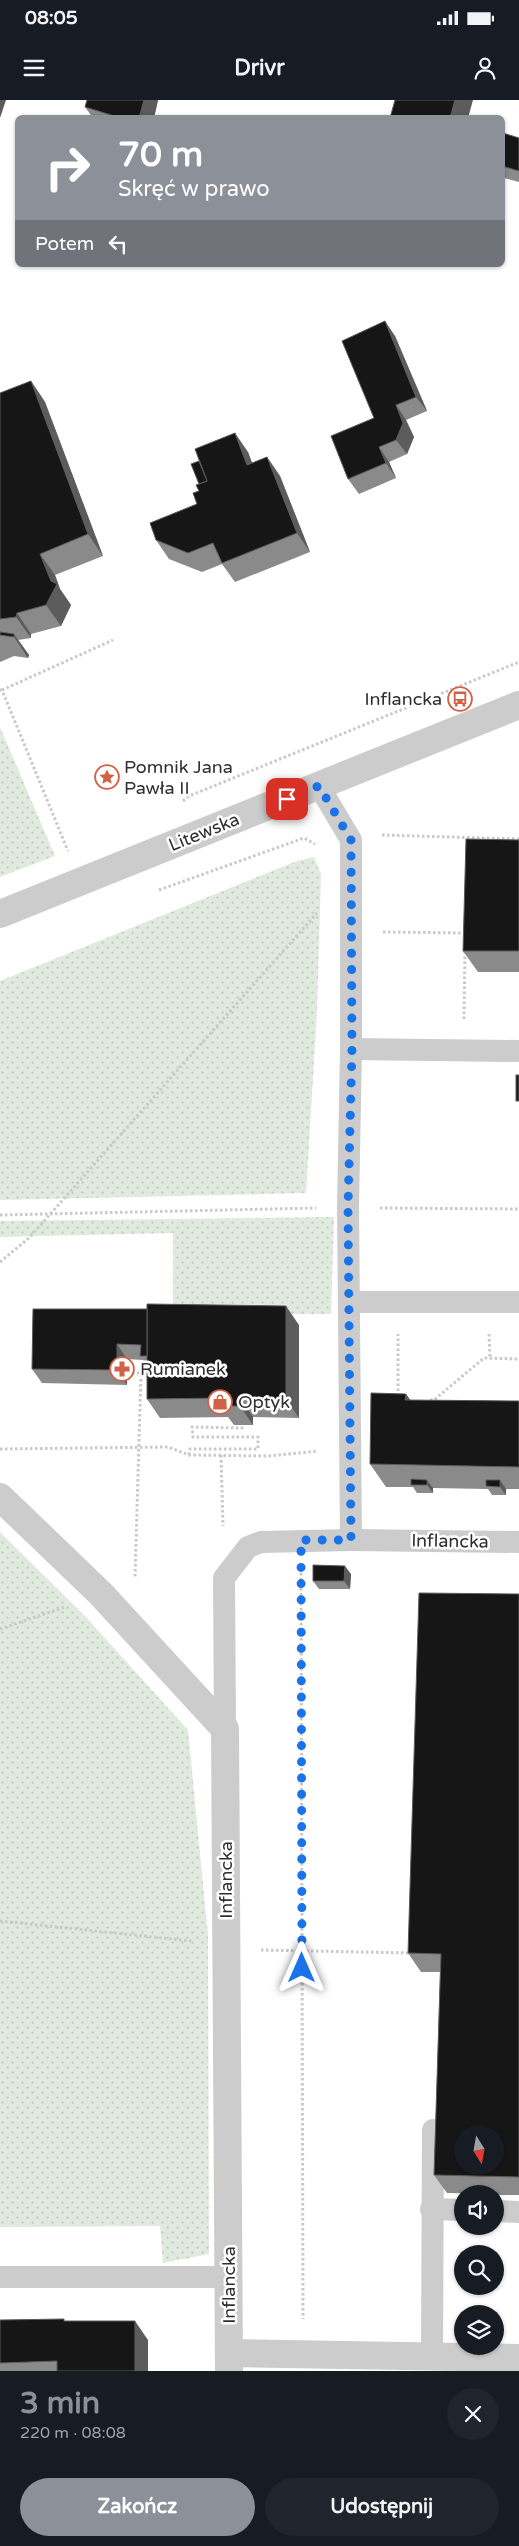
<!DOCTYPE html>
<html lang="pl">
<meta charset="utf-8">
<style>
body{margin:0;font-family:"Varela Round",sans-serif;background:#20242c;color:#f1f3f6;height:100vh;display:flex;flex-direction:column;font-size:19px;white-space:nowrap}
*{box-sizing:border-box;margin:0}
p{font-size:16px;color:#9ea1a6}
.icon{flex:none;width:28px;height:28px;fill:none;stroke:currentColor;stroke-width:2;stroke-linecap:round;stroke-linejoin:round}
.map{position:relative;height:2271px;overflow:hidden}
.side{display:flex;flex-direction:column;background:#171b24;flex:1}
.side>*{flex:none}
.top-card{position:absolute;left:15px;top:15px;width:490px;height:152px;border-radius:8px;box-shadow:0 1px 4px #0004;background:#8c9099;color:#fff;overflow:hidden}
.needle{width:32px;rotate:169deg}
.fabs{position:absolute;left:454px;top:2025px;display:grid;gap:10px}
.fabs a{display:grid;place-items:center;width:50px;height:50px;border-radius:50%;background:#171b24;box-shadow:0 1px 4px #0004;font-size:25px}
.pin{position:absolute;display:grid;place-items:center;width:42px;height:42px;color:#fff;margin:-21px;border-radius:10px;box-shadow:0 2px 8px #0006}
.me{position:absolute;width:55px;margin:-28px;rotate:0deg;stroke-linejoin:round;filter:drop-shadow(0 0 4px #0008)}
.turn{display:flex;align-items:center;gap:18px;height:105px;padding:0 20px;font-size:22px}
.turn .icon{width:65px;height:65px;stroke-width:2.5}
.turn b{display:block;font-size:35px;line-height:42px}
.then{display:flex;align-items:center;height:48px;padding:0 20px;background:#0003;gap:10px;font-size:19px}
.round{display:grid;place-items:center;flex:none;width:52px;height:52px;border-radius:26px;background:#20242c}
.overview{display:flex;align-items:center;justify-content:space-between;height:85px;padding:0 20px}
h1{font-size:30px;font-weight:800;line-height:38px;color:#8c9099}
.action{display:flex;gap:10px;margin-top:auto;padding:10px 20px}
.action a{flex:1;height:58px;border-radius:30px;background:#8c9099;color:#fff;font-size:20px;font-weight:800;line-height:58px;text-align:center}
.action a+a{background:#20242c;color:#f1f3f6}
.status{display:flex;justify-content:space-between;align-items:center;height:35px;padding:0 25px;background:#171b24;direction:ltr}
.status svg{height:14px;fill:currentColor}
header{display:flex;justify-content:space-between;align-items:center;height:65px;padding:0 20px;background:#171b24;font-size:22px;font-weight:800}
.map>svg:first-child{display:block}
.grass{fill:url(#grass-dots)}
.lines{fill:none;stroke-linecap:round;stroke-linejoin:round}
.path{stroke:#c9c9c9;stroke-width:3;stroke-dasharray:2.5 2.5;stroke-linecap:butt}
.service{stroke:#ccc;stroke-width:22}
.minor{stroke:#ccc;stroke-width:28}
.tertiary{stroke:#ccc;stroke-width:28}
.wall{fill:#8a8a8a}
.shaded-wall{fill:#5c5c5c}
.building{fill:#161616;stroke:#5c5c5c;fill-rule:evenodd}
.route{stroke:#1a73e8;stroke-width:9;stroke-dasharray:0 16.2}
.labels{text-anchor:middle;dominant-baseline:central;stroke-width:5;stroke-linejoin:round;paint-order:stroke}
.poi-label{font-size:18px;fill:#2f2f2f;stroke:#fff;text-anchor:start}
.street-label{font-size:18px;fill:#2f2f2f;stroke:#fff}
</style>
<div class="status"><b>08:05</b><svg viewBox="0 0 49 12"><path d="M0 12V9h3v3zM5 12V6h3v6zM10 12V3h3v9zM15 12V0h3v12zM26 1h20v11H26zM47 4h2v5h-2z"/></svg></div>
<header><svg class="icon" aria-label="menu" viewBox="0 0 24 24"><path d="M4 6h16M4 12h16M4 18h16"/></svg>Drivr<svg class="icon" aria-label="person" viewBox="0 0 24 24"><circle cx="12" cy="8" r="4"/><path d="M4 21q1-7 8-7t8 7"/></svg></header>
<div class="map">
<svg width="519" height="2271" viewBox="0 0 519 2271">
<defs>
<pattern id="grass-dots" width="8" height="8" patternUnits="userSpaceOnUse" patternTransform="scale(1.25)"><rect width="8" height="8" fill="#e1eade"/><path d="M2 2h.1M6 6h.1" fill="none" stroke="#c1c9bf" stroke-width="1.8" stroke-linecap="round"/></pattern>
</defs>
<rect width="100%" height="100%" fill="#fff"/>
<!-- grass -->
<g class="grass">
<path d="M 0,627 L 55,756 L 0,777 Z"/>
<path d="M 314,757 L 321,774 L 317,912 L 306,1093 L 0,1100 L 0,881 L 297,761 Z"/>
<path d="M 334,1117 L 331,1214 L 173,1215 L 173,1133 L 0,1137 L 0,1121 Z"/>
<path d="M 0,1432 L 85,1516 L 188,1630 L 208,1835 L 209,2154 L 163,2163 L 160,2126 L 0,2127 Z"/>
</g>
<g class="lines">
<!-- path -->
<g class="path">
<path d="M 0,590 L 2,590 L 68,751"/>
<path d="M 2,590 L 113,540"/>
<path d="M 183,701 L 189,696 L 519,562"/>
<path d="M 382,735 L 519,739"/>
<path d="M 159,790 L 304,738 L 315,744"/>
<path d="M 383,832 L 465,833"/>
<path d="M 464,919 L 465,851"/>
<path d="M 380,1108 L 519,1109"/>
<path d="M 0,1115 L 316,1108"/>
<path d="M 0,1162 L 29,1138 L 317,813"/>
<path d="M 489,1234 L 490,1258"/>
<path d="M 127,1273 L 141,1273 L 135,1478"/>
<path d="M 398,1296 L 398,1234"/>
<path d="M 430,1300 L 434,1300 L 484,1258 L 519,1259"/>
<path d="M 0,1349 L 168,1347 L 189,1355 L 269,1356 L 317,1351"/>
<path d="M 189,1355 L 190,1349 L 258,1349 L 258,1337 L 193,1337 L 192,1327 L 242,1328 L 242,1325"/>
<path d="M 221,1355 L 223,1426"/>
<path d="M 301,1473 L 303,2219"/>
<path d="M 0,1529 L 65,1507"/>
<path d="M 0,1821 L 191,1841"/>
<path d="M 261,1850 L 412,1853"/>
</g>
<!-- service -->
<g class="service">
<path d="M 351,949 L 519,951"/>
<path d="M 349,1202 L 519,1202"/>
<path d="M 351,1440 L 519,1442"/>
<path d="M 225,1629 L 224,1478 L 248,1447 L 261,1442 L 351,1440 L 348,1107 L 351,949 L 351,740 L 319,686"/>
<path d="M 431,2109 L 462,2110"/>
<path d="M 495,2111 L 519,2112"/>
<path d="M 0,2177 L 229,2177"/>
<path d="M 432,2258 L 433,2030"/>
</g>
<!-- minor -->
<g class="minor">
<path d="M 0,1397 L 101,1494 L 225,1629 L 229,2271"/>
<path d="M 229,2253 L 519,2258"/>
</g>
<!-- tertiary -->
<path class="tertiary" d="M 0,814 L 519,605"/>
</g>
<!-- wall -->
<g class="wall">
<path d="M 158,0 L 154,18 L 93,18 L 85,7 Z"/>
<path d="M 502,35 L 519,38 L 519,82 L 504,78 L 502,75 Z"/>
<path d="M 395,236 L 427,311 L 406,320 L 414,337 L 407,354 L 389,362 L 396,378 L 359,394 L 348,379 L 374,318 Z"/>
<path d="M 31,281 L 45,302 L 103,456 L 55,475 L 60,489 L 71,505 L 61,526 L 31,534 L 31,538 L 18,540 L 29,555 L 28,558 L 14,556 L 0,562 L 0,293 Z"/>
<path d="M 248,352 L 252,363 L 267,357 L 280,376 L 310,452 L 235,482 L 222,464 L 202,472 L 169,459 L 156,440 L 197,404 L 199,391 Z"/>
<path d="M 519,740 L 519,872 L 478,872 L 463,851 Z"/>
<path d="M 33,1209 L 299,1225 L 299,1318 L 253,1317 L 253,1325 L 234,1325 L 228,1317 L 160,1318 L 147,1299 L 147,1266 L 143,1260 L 127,1259 L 127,1285 L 42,1283 L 32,1269 Z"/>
<path d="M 406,1294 L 410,1300 L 519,1301 L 519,1389 L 506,1389 L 506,1395 L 492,1395 L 488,1389 L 433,1388 L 433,1393 L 417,1393 L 413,1387 L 386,1387 L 370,1364 Z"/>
<path d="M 351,1474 L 350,1489 L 319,1489 L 313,1481 Z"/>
<path d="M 519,1494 L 519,2095 L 495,2095 L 495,2094 L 447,2093 L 434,2075 L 440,1872 L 421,1872 L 408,1853 Z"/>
<path d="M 0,2220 L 65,2221 L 148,2240 L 148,2271 L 0,2271 Z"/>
</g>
<!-- shaded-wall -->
<g class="shaded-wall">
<path d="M 0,0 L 6,0 L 0,18 Z"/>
<path d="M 144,0 L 158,0 L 154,18 L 139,18 Z"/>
<path d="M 455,0 L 473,0 L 468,18 L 450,18 Z"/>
<path d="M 385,221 L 395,236 L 427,311 L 416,297 Z"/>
<path d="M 31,281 L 45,302 L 103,456 L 88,434 Z"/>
<path d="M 396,305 L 406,320 L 414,337 L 407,354 L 396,340 Z"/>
<path d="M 235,333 L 248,352 L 260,384 L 247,365 Z"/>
<path d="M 379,347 L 389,362 L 396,378 L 386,363 Z"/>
<path d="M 267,357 L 280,376 L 310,452 L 297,433 Z"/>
<path d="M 40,454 L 55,475 L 60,489 L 71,505 L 61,526 L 46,505 L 51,481 Z"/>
<path d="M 17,513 L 31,534 L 31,538 L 16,517 Z"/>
<path d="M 14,534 L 29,555 L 28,558 L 14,537 Z"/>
<path d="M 286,1206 L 299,1225 L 299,1318 L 286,1299 Z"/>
<path d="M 117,1244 L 127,1259 L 127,1285 L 117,1270 Z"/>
<path d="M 406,1294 L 422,1317 L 405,1300 Z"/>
<path d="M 240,1298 L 253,1317 L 253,1325 L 240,1306 Z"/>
<path d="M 427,1380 L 433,1388 L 433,1393 L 427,1385 Z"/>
<path d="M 500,1380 L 506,1389 L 506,1395 L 500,1387 Z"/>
<path d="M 345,1466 L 351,1474 L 350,1489 L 344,1481 Z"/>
<path d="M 135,2221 L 148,2240 L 148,2271 L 135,2271 Z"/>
</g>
<!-- building -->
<g class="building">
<path d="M 87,0 L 144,0 L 139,18 L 121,18 L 85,7 Z"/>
<path d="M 395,0 L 455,0 L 450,18 L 390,18 Z"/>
<path d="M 503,33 L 519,38 L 519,71 L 502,66 Z"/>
<path d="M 385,221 L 416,297 L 396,305 L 403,323 L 396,340 L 379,347 L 386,363 L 348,379 L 331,336 L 374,318 L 342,241 Z"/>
<path d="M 31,281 L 88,434 L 40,454 L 51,481 L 57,484 L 46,505 L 17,513 L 16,517 L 0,519 L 0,293 Z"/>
<path d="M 235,333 L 247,365 L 267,357 L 297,433 L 222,463 L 213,443 L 188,453 L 156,440 L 150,423 L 197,404 L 193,393 L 199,391 L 196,385 L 207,381 L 195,349 Z"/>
<path d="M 199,361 L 207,381 L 199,384 L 191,364 Z"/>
<path d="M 0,532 L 14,534 L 14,537 L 0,535 Z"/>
<path d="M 466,739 L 519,740 L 519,851 L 463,851 Z"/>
<rect x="516" y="975" width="3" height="26"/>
<path d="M 147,1204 L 286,1206 L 286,1299 L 240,1298 L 240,1306 L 221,1306 L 220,1298 L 147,1299 Z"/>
<path d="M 33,1209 L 147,1209 L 147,1256 L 140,1256 L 141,1245 L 117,1244 L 117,1270 L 32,1269 Z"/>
<path d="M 371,1293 L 406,1294 L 405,1300 L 519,1301 L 519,1367 L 370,1364 Z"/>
<path d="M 411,1379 L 427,1380 L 427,1385 L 411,1385 Z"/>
<path d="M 486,1380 L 500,1380 L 500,1387 L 486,1386 Z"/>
<path d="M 313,1465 L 345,1466 L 344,1481 L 313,1481 Z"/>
<path d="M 419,1493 L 519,1494 L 519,2077 L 434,2075 L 441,1854 L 408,1853 ZM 462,2034 L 495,2034 L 495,2066 L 462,2066 Z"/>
<path d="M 64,2219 L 64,2221 L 135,2221 L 135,2271 L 57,2271 L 57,2261 L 0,2263 L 0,2220 Z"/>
</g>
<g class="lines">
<!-- route -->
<path class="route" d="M 287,699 L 319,686 L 351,740 L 352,949 L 348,1107 L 351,1440 L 301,1440 L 302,1868"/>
</g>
<!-- icons -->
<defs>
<g id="bus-ring" transform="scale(1.25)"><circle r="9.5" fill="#fff" stroke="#d06246" stroke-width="1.5"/><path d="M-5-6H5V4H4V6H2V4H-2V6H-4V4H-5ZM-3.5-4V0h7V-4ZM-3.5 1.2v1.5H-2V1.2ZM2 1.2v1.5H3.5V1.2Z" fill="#d06246"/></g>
<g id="sight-ring" transform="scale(1.25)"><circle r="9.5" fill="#fff" stroke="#d06246" stroke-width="1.5"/><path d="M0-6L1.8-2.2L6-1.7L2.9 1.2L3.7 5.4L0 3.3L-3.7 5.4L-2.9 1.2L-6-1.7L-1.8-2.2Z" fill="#d06246"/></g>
<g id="pharmacy-ring" transform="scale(1.25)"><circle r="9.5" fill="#fff" stroke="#d06246" stroke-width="1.5"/><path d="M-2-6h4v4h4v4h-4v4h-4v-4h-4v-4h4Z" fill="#d06246"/></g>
<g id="shop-ring" transform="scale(1.25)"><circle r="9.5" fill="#fff" stroke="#d06246" stroke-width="1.5"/><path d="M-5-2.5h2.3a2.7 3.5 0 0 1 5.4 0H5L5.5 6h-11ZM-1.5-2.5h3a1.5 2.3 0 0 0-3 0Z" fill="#d06246"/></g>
</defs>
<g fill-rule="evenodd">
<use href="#bus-ring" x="460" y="599"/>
<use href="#sight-ring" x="107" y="677"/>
<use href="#pharmacy-ring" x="122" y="1269"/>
<use href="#shop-ring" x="220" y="1302"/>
</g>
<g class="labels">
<!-- poi labels -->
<g class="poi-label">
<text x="442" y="599" text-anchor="end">Inflancka</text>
<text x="124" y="667">Pomnik Jana<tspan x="124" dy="21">Pawła II</tspan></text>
<text x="140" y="1269">Rumianek</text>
<text x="238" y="1302">Optyk</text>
</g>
<!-- street labels -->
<g class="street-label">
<text transform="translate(204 732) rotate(-22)">Litewska</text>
<text transform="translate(450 1441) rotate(1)">Inflancka</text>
<text transform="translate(226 1780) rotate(-90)">Inflancka</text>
<text transform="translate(229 2185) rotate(-90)">Inflancka</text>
</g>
</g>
</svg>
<div class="fabs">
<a><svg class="needle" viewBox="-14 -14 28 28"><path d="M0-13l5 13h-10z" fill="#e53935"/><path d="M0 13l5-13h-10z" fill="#9ea1a6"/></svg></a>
<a><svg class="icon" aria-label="sound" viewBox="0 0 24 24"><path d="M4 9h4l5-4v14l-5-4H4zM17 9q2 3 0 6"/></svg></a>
<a><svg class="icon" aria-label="search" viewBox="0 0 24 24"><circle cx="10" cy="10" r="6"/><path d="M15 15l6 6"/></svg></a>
<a><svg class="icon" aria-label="layers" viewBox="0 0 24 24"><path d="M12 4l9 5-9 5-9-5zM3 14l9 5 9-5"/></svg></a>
</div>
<div class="pin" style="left:287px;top:699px;background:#d93025"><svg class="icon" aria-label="arrive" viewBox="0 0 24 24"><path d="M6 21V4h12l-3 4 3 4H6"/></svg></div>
<svg class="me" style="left:302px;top:1868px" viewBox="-20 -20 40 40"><path d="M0-17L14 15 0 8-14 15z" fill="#1a73e8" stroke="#fff" stroke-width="4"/></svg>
<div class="top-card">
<div class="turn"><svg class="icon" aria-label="right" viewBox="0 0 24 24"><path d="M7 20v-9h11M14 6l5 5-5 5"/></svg><div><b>70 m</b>Skręć w prawo</div></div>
<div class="then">Potem<svg class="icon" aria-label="left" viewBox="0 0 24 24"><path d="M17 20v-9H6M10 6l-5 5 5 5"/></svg></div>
</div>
</div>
<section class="side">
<div class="overview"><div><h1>3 min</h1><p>220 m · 08:08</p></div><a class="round"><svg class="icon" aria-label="close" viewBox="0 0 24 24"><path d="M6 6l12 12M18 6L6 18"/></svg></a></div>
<div class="action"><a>Zakończ</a><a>Udostępnij</a></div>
</section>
